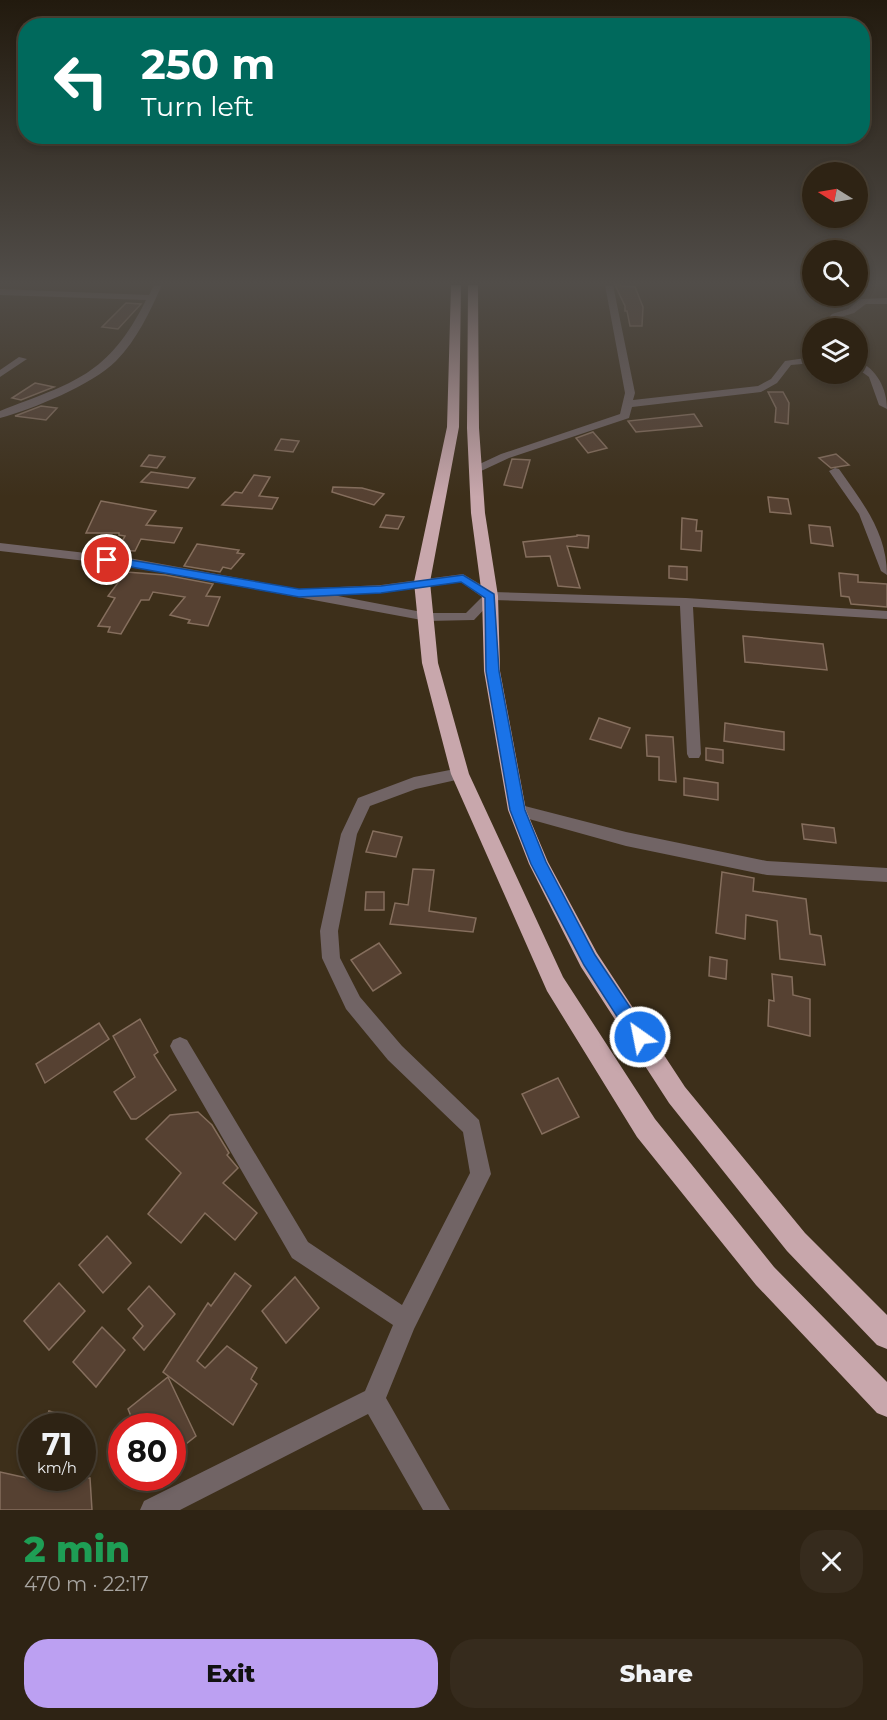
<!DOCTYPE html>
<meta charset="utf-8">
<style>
body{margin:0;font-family:Montserrat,sans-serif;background:#362b1d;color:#f1f3f6;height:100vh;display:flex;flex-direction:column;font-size:22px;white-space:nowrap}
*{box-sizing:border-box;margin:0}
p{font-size:20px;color:#a7a4a0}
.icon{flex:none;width:33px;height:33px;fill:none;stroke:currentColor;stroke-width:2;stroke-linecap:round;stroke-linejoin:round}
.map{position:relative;height:1510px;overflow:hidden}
.sheet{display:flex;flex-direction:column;background:#2e2314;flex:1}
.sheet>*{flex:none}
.top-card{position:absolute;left:18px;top:18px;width:852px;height:126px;border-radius:24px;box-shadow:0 3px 9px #0003,0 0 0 2px #494034;background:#00695c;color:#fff;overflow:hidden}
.needle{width:39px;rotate:281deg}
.buttons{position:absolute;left:802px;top:162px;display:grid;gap:12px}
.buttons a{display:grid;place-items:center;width:66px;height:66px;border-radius:50%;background:#2e2314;box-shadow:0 3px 9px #0003,0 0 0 2px #494034;font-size:30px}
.speed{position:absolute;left:18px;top:1413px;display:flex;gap:12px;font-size:30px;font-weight:700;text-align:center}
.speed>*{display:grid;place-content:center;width:78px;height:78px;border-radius:50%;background:#2e2314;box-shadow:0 3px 9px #0003,0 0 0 2px #494034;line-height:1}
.speed small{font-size:15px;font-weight:400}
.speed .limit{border:9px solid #d22;background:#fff;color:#111}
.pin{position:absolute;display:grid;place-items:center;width:51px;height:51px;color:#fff;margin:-26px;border:3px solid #fff;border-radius:50%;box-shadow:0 2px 6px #0007}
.me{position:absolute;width:66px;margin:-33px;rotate:327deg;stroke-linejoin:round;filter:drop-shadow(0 0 4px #0008)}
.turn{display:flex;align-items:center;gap:21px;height:126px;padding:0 24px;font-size:27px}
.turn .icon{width:78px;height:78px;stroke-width:2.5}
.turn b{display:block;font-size:42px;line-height:51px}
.round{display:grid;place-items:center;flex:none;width:63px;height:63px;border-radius:24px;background:#362b1d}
.overview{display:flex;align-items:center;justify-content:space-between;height:102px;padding:0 24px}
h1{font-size:36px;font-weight:800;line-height:45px;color:#1e9e55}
.action{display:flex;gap:12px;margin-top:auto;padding:12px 24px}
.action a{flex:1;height:69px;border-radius:24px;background:#bca0f2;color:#111;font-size:24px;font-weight:800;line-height:69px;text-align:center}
.action a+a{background:#362b1d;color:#f1f3f6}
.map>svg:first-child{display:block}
.building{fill:#564132;stroke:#856e5d;stroke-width:1.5}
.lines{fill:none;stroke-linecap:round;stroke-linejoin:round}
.minor{fill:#716465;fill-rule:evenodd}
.highway{fill:#c8a7ac;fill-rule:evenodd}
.route{fill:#1a73e8;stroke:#114b97;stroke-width:1.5}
</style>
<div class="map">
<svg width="887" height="1510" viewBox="0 0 887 1510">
<rect width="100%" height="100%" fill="#3d2f1a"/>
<!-- building -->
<g class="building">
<path d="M 615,285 L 635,287 L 643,307 L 642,326 L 630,326 L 627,311 L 625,311 L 625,306 Z"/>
<path d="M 126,303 L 141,304 L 118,329 L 102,327 Z"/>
<path d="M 35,383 L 54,387 L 21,400 L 12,398 Z"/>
<path d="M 768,392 L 783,392 L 789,403 L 788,424 L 775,422 L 776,408 Z"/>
<path d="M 41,406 L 57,408 L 46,420 L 15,416 Z"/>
<path d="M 694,414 L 702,426 L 636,432 L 628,421 Z"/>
<path d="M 593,432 L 607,448 L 588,453 L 576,438 Z"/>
<path d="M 281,439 L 299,441 L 293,452 L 275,450 Z"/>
<path d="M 836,454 L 849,465 L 831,468 L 819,458 Z"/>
<path d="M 149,455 L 165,457 L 157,468 L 141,466 Z"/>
<path d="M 512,459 L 530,460 L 522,488 L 504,485 Z"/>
<path d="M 151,472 L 195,478 L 188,488 L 141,482 Z"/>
<path d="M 254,475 L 270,477 L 259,496 L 278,498 L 272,509 L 222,505 L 235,492 L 242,493 Z"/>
<path d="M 333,487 L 362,488 L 384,494 L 374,505 L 332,492 Z"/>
<path d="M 768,497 L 788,499 L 791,514 L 770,512 Z"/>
<path d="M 101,501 L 156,511 L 146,525 L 182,528 L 174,543 L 141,539 L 135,551 L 117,550 L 125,536 L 119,535 L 119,533 L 86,533 Z"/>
<path d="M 386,515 L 404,517 L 398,529 L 380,527 Z"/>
<path d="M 682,518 L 697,520 L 696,531 L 702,531 L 701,551 L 681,549 Z"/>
<path d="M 809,525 L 830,527 L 833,546 L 811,543 Z"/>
<path d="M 577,535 L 589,536 L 588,548 L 567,546 L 580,588 L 558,586 L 550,556 L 526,557 L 523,542 L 577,536 Z"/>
<path d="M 197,544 L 239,550 L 237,553 L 244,554 L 231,569 L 223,567 L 220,572 L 184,566 Z"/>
<path d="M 669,566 L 687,567 L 687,580 L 669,578 Z"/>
<path d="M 126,572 L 165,575 L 213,584 L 206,596 L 220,597 L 208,626 L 188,623 L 190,620 L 170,615 L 185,597 L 153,592 L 149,600 L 141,600 L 121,634 L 108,632 L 110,627 L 98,626 L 115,598 L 108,596 Z"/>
<path d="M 839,573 L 858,575 L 858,582 L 887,584 L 887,607 L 851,604 L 849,597 L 841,596 Z"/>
<path d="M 743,636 L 823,644 L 827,670 L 745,662 Z"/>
<path d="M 599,718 L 630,728 L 621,748 L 590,739 Z"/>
<path d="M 725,723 L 784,732 L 784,750 L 724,741 Z"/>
<path d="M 646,735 L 673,737 L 676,782 L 659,780 L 659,757 L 647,756 Z"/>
<path d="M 706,748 L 723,750 L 723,763 L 706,760 Z"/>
<path d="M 684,778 L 718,783 L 718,800 L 684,795 Z"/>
<path d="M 802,824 L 834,828 L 836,843 L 804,839 Z"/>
<path d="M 373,831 L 402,837 L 396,857 L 366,852 Z"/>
<path d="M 413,869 L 434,870 L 429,911 L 476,918 L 473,932 L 390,924 L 395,903 L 408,905 Z"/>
<path d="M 722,872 L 754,878 L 753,891 L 806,899 L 810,934 L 821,936 L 825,965 L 780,959 L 777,921 L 746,915 L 745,939 L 716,933 Z"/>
<path d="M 366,892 L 384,892 L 384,910 L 365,910 Z"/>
<path d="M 379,943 L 401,973 L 373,991 L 351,960 Z"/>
<path d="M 710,957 L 727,960 L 726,979 L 709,976 Z"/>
<path d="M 772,974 L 792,977 L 793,995 L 810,999 L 810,1036 L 768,1026 L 769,1000 L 774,1001 Z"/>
<path d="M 140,1019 L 158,1052 L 154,1055 L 176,1090 L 136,1119 L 131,1119 L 114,1092 L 135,1077 L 113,1036 Z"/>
<path d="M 99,1023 L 109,1039 L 45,1083 L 36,1064 Z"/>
<path d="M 558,1078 L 579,1117 L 542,1134 L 522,1094 Z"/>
<path d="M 198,1112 L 212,1125 L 229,1153 L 227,1155 L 238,1168 L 223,1183 L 257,1213 L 235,1240 L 205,1213 L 181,1243 L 148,1214 L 181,1173 L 146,1139 L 170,1115 Z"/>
<path d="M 107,1236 L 131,1263 L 103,1293 L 79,1265 Z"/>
<path d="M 235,1273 L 251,1286 L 197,1361 L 205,1368 L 227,1346 L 257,1368 L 251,1379 L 257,1384 L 233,1425 L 163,1372 L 208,1303 L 211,1306 Z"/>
<path d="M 295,1277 L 319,1308 L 286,1343 L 262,1311 Z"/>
<path d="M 59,1283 L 85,1311 L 49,1350 L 24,1321 Z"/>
<path d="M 149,1286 L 175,1314 L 144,1350 L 133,1338 L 143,1326 L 128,1309 Z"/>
<path d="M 102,1327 L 125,1350 L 96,1387 L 73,1362 Z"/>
<path d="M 168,1377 L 196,1436 L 172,1455 L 172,1426 L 135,1426 L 128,1409 Z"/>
<path d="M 49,1411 L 63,1415 L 59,1426 L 43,1426 Z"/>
<path d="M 0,1472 L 27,1478 L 90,1478 L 92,1510 L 0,1510 Z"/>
</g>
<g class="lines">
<!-- minor -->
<g class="minor">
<path d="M 154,285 L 162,285 C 150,311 137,340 116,361 C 92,385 33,409 0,418 L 0,411 C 74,382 108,376 146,300 L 0,295 L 0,289 L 149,295 Z"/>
<path d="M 605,285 L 613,285 L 635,393 L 633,400 L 758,386 L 771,379 L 785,361 L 813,357 L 813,363 L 791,365 L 777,383 L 761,392 L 632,407 L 629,418 L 509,458 L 479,472 L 471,472 L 471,468 L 501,454 L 620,414 L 625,393 Z"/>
<path d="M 887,298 L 887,304 L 866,304 L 854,313 L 838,318 L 828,328 L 819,328 L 832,314 L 848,309 L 861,299 Z"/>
<path d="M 19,357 L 27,359 L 0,377 L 0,370 Z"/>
<path d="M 858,361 C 877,369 887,389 887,409 L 879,405 L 869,377 L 858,369 Z"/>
<path d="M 835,468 L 839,469 C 862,502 887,532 887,575 L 881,571 L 859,514 L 829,471 Z"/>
<path d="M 0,543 L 129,558 L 298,589 L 381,585 L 463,574 L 493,592 L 686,598 L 887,611 L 887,619 L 693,607 L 701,754 L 699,758 L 689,758 L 687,754 L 680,606 L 493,600 L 474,620 L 427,621 L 129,566 L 0,551 ZM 461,582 L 482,597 L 466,613 L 427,613 L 333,595 L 381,593 Z"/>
<path d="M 460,768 L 465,770 L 468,774 L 465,778 L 416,789 L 370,806 L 357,834 L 338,931 L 340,958 L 360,997 L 402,1046 L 479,1120 L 491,1174 L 414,1329 L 386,1398 L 450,1510 L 423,1510 L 368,1414 L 180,1510 L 140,1510 L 144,1501 L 365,1391 L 393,1325 L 292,1258 L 173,1052 L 170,1046 L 173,1040 L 180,1037 L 187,1040 L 308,1242 L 402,1305 L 470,1173 L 463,1132 L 388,1060 L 346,1009 L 322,958 L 320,931 L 341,834 L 358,798 L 414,777 Z"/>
<path d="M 517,804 L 626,832 L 767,861 L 887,868 L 887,882 L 767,875 L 626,846 L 511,814 L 509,810 L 511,806 Z"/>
</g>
<!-- highway -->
<g class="highway">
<path d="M 451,285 L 461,285 L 459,427 L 430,582 L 438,663 L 469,774 L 563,977 L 655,1119 L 774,1267 L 887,1382 L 887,1417 L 877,1413 L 756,1285 L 637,1137 L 547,991 L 451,774 L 422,663 L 414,582 L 447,427 Z"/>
<path d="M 468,285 L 478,285 L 479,428 L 485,513 L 498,596 L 500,671 L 526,810 L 548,862 L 597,953 L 685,1087 L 805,1233 L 887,1315 L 887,1349 L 877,1345 L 787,1251 L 669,1103 L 581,967 L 529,864 L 508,810 L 484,671 L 482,596 L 471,513 L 467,428 Z"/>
</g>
</g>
<!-- sky -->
<linearGradient id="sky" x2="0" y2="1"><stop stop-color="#221a0e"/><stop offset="0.57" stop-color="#514d49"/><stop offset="1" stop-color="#514d49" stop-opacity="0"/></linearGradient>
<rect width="887" height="497" fill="url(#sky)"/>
<!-- route -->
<path class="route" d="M 107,556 L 299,589 L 381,586 L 463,575 L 494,594 L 499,671 L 525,810 L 546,862 L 595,955 L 646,1031 L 648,1037 L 646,1043 L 640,1045 L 634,1043 L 584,965 L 531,864 L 510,810 L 486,671 L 485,598 L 461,582 L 381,593 L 299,597 L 103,562 L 102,560 Z"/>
</svg>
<div class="buttons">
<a><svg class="needle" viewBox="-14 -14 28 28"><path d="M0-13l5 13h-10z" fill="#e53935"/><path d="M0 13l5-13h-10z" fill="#a7a4a0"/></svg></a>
<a><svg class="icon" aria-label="search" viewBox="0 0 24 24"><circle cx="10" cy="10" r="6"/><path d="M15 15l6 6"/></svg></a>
<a><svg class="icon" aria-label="layers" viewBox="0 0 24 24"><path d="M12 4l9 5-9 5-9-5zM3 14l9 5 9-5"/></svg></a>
</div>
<div class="speed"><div>71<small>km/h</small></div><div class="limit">80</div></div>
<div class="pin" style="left:107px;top:560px;background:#d93025"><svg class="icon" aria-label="arrive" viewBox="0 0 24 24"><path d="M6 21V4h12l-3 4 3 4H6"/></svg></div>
<svg class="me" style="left:640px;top:1037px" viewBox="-20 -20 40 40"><circle r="17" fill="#1a73e8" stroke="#fff" stroke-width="3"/><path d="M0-11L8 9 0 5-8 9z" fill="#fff"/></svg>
<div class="top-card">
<div class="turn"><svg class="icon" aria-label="left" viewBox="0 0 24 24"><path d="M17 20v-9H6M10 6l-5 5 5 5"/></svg><div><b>250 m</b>Turn left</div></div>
</div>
</div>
<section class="sheet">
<div class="overview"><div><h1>2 min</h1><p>470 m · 22:17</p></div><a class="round"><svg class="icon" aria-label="close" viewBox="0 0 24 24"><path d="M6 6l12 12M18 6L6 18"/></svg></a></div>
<div class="action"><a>Exit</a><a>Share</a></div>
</section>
